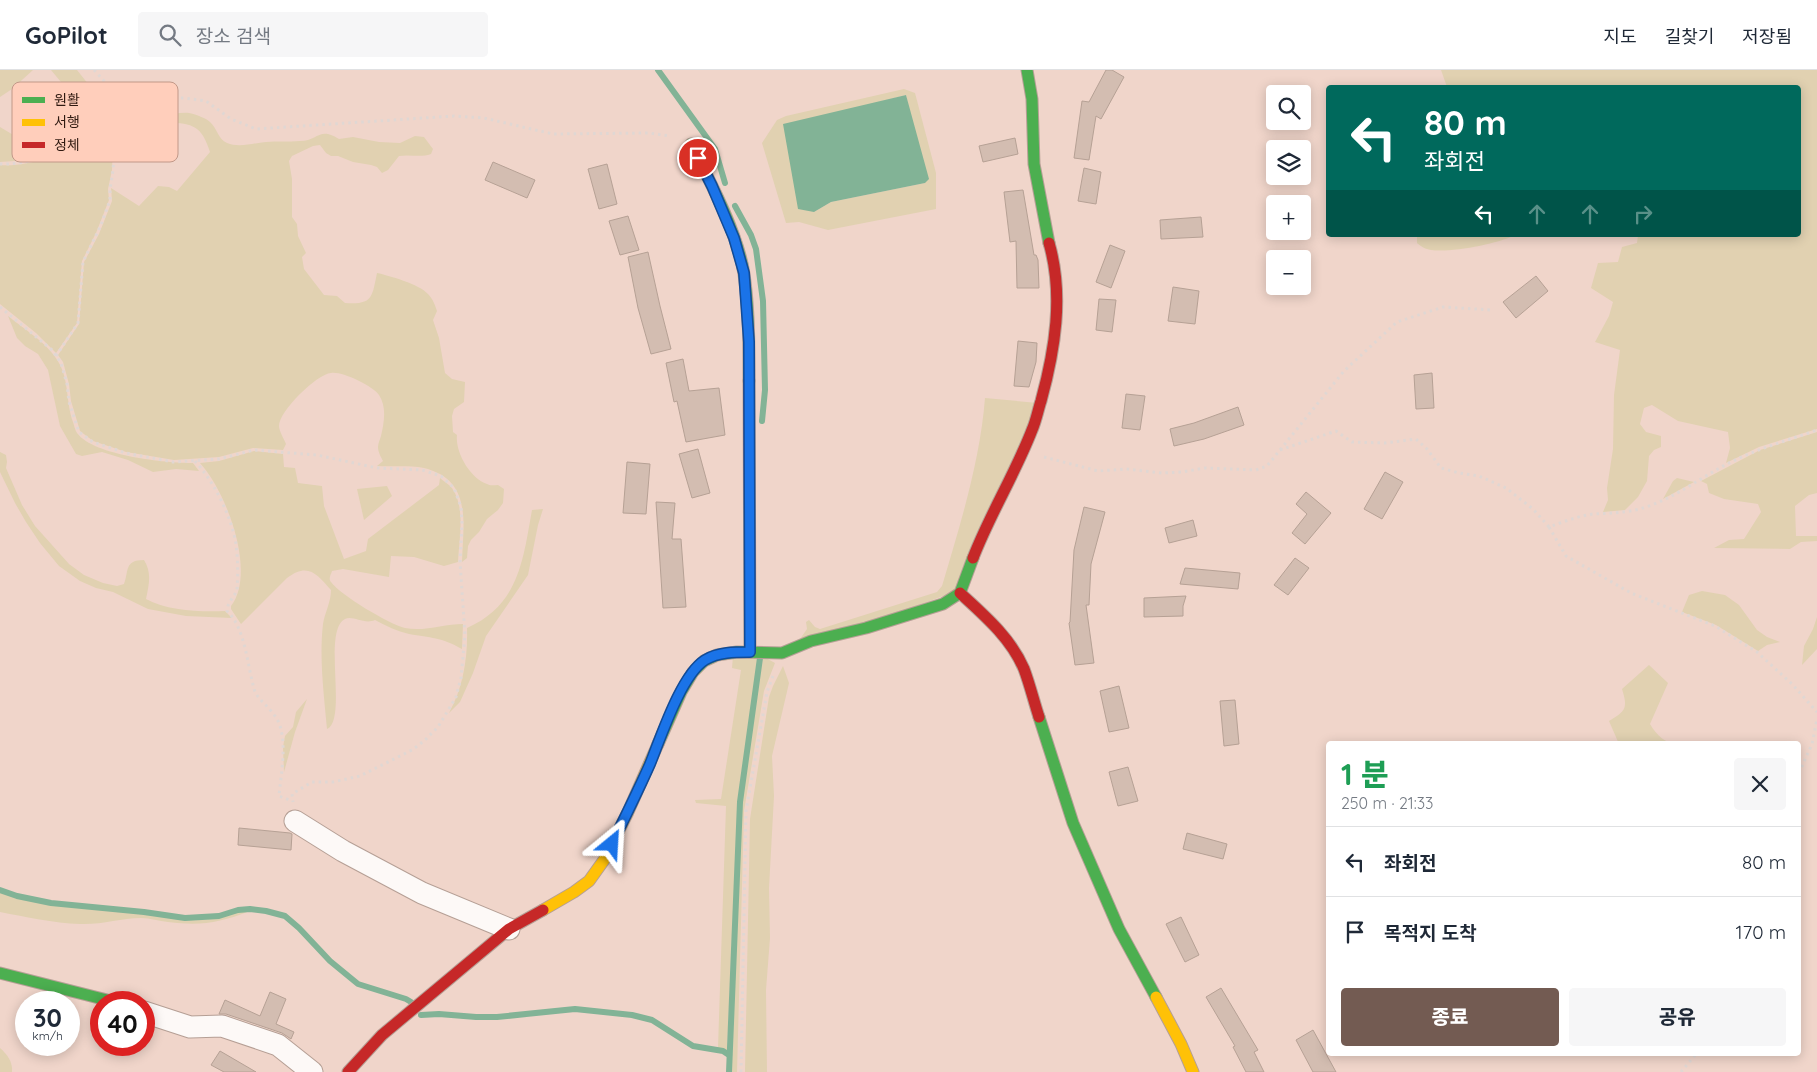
<!DOCTYPE html>
<html lang="ko">
<meta charset="utf-8">
<style>
body{margin:0;font-family:Quicksand,"Noto Sans KR",sans-serif;background:#f6f6f7;color:#1f2937;height:100vh;display:flex;flex-direction:column;font-size:19px;white-space:nowrap}
*{box-sizing:border-box;margin:0}
p{font-size:16px;color:#747a83}
.icon{flex:none;width:28px;height:28px;fill:none;stroke:currentColor;stroke-width:2;stroke-linecap:round;stroke-linejoin:round}
.map{position:relative;flex:1;overflow:hidden}
.side{position:absolute;left:1326px;top:671px;width:475px;height:315px;display:flex;flex-direction:column;background:#fff;border-radius:5px;box-shadow:0 2px 12px #0003}
.side>*{flex:none}
.top-card{position:absolute;left:1326px;top:15px;width:475px;height:152px;border-radius:5px;box-shadow:0 2px 12px #0003;background:#00695c;color:#fff;overflow:hidden}
.tools{position:absolute;left:1266px;top:15px;display:grid;gap:10px}
.tools a{display:grid;place-items:center;width:45px;height:45px;border-radius:5px;background:#fff;box-shadow:0 2px 12px #0003;font-size:25px}
.speed{position:absolute;left:15px;top:921px;display:flex;gap:10px;font-size:25px;font-weight:700;text-align:center}
.speed>*{display:grid;place-content:center;width:65px;height:65px;border-radius:50%;background:#fff;box-shadow:0 2px 12px #0003;line-height:1}
.speed small{font-size:12px;font-weight:400}
.speed .limit{border:8px solid #d22;background:#fff;color:#111}
.pin{position:absolute;display:grid;place-items:center;width:42px;height:42px;color:#fff;margin:-21px;border:2px solid #fff;border-radius:50%;box-shadow:0 1px 5px #0007}
.me{position:absolute;width:55px;margin:-28px;rotate:27deg;stroke-linejoin:round;filter:drop-shadow(0 0 4px #0008)}
.turn{display:flex;align-items:center;gap:18px;height:105px;padding:0 15px;font-size:22px}
.turn .icon{width:65px;height:65px;stroke-width:2.5}
.turn b{display:block;font-size:35px;line-height:42px}
.lanes{display:flex;align-items:center;height:48px;padding:0 15px;background:#0003;justify-content:center;gap:25px;direction:ltr}
.lanes .off{opacity:.35}
.round{display:grid;place-items:center;flex:none;width:52px;height:52px;border-radius:5px;background:#f6f6f7}
.overview{display:flex;align-items:center;justify-content:space-between;height:85px;padding:0 15px}
h1{font-size:30px;font-weight:800;line-height:38px;color:#1e9e55}
.cta{display:flex;gap:10px;margin-top:auto;padding:10px 15px}
.cta a{flex:1;height:58px;border-radius:5px;background:#735b52;color:#fff;font-size:20px;font-weight:800;line-height:58px;text-align:center}
.cta a+a{background:#f6f6f7;color:#1f2937}
ul{padding:0;list-style:none}
li{display:flex;align-items:center;gap:15px;height:70px;padding:0 15px;border-top:1px solid #e0e1e3}
li div{flex:1}
li b{display:block;font-size:19px}
li em{font-style:normal}
header{display:flex;align-items:center;gap:30px;box-sizing:border-box;height:70px;padding:0 25px;background:#fff;border-bottom:1px solid #e0e1e3}
header strong{font-size:24px}
nav{display:flex;gap:28px;margin-inline-start:auto;font-size:18px}
.search{width:350px;height:45px;background:#f6f6f7;display:flex;align-items:center;gap:12px;box-sizing:border-box;padding:0 18px;border-radius:5px;color:#747a83;font-size:19px}
.map>svg:first-child{display:block}
.green{fill:#e1d1b1;fill-rule:evenodd}
.water{fill:#82b396}
.lines{fill:none;stroke-linecap:round;stroke-linejoin:round}
.stream{stroke:#82b396;stroke-width:6}
.building{fill:#d3bdb1;stroke:#b6a195}
.street-casing{stroke:#b59f95;stroke-width:23}
.fast-casing{stroke:#b59f95;stroke-width:13}
.slow-casing{stroke:#b59f95;stroke-width:13}
.jam-casing{stroke:#b59f95;stroke-width:13}
.path{stroke:#e0d7d3;stroke-width:3;stroke-dasharray:2.5 4;stroke-linecap:butt}
.street{stroke:#fdf9f7;stroke-width:21}
.fast{stroke:#4caf50;stroke-width:11}
.slow{stroke:#ffc107;stroke-width:11}
.jam{stroke:#c62828;stroke-width:11}
.route-casing{stroke:#114b97;stroke-width:12}
.route{stroke:#1a73e8;stroke-width:9}
.key{fill:#ffcebb;stroke:#c19888;stroke-width:1}
.key-label{font-size:14px;fill:#301a11}
</style>
<header>
<strong>GoPilot</strong>
<div class="search"><svg class="icon" aria-label="search" viewBox="0 0 24 24"><circle cx="10" cy="10" r="6"/><path d="M15 15l6 6"/></svg>장소 검색</div>
<nav><a>지도</a><a>길찾기</a><a>저장됨</a></nav>
</header>
<div class="map">
<svg width="1817" height="1002" viewBox="0 0 1817 1002">
<rect width="100%" height="100%" fill="#f0d5ca"/>
<!-- green -->
<g class="green">
<path d="M 0,0 L 33,0 L 12,19 L 0,27 Z"/>
<path d="M 51,0 L 77,0 L 100,29 L 95,31 L 86,42 Z"/>
<path d="M 1441,0 L 1817,0 L 1817,359 L 1759,377 L 1726,393 L 1730,378 L 1728,362 L 1678,351 L 1652,335 L 1644,338 L 1640,354 L 1646,362 L 1661,366 L 1661,377 L 1654,380 L 1649,386 L 1647,411 L 1638,427 L 1625,440 L 1603,442 L 1608,430 L 1607,418 L 1613,379 L 1614,325 L 1620,280 L 1595,272 L 1609,246 L 1613,232 L 1591,218 L 1598,193 L 1618,192 L 1622,177 L 1637,173 L 1638,165 L 1799,165 L 1799,18 L 1447,17 Z"/>
<path d="M 904,19 L 915,23 L 936,103 L 936,139 L 828,160 L 799,152 L 786,153 L 762,73 L 777,50 L 786,46 ZM 906,25 L 925,113 L 831,132 L 814,142 L 834,44 Z"/>
<path d="M 125,27 L 112,40 C 141,64 161,41 189,43 C 195,44 206,48 210,52 C 217,58 218,69 227,73 C 239,78 254,73 266,72 C 277,71 289,72 300,71 C 318,71 319,56 339,69 L 353,67 L 379,72 L 400,73 L 415,66 L 424,67 L 433,79 L 431,84 C 420,88 411,84 399,86 L 388,100 L 382,103 L 377,97 L 371,95 L 353,92 L 338,86 L 331,86 L 326,83 L 320,75 L 313,76 L 292,86 L 289,91 L 292,109 L 292,147 L 297,154 L 298,166 L 306,183 L 302,187 L 304,199 L 324,225 L 337,226 L 345,233 C 373,235 372,227 377,203 C 390,206 419,214 428,224 C 433,229 435,235 437,241 L 433,250 L 439,268 L 445,303 L 452,309 L 465,312 L 464,332 L 454,339 L 452,346 L 453,362 L 457,365 C 455,382 470,408 487,414 C 490,416 494,415 498,415 L 504,419 L 503,433 L 498,440 L 487,449 L 479,462 L 471,470 L 468,476 L 467,488 L 462,492 C 463,454 473,410 424,398 C 409,395 392,397 377,396 L 383,391 C 381,387 378,382 378,377 C 378,373 380,370 381,366 C 384,353 387,337 379,325 C 373,316 342,301 331,303 C 317,304 279,341 279,356 C 279,361 284,369 286,374 L 283,380 L 253,378 L 219,387 L 174,390 L 126,382 L 93,371 L 80,361 L 71,331 L 69,314 L 63,292 L 58,285 L 79,254 L 84,192 L 99,164 L 112,131 L 111,118 L 139,136 L 158,116 L 169,117 L 177,121 L 210,82 C 203,60 196,53 172,53 C 152,82 149,78 116,71 L 115,64 L 109,53 L 107,43 L 110,38 Z"/>
<path d="M 100,32 L 107,37 L 104,42 L 106,54 L 113,65 L 113,71 L 112,100 L 108,119 L 109,130 L 96,163 L 82,191 L 77,253 L 56,283 L 36,263 L 0,234 L 0,95 C 25,97 65,87 80,64 C 87,53 87,38 100,32 Z"/>
<path d="M 0,57 L 25,72 L 57,79 L 29,90 L 0,92 Z"/>
<path d="M 1417,165 L 1515,165 C 1498,174 1450,183 1431,180 C 1425,179 1422,177 1417,173 Z"/>
<path d="M 8,246 C 25,260 48,273 59,293 C 69,310 66,333 73,352 C 74,355 75,360 77,363 C 94,386 167,393 193,393 L 199,401 L 176,399 L 153,402 L 128,390 L 102,382 L 82,386 L 76,384 L 60,356 L 48,300 L 38,284 L 25,276 L 17,268 Z"/>
<path d="M 985,328 L 1038,333 L 1031,358 L 979,467 L 957,518 L 946,525 L 897,543 L 858,555 L 800,569 L 807,559 L 806,552 L 809,550 L 815,557 L 820,559 L 937,522 L 942,516 C 960,455 980,392 985,328 Z"/>
<path d="M 1817,362 L 1817,423 L 1809,425 L 1795,436 L 1796,466 L 1817,466 L 1817,471 L 1801,472 L 1790,479 L 1714,478 L 1729,470 L 1744,469 L 1761,442 L 1758,434 L 1724,429 L 1709,423 L 1707,414 L 1701,411 L 1760,380 Z"/>
<path d="M 254,381 L 283,384 L 284,397 L 295,398 L 298,413 L 322,416 L 324,436 L 344,489 L 366,481 L 368,469 L 439,415 L 440,408 C 443,411 449,414 452,418 C 466,438 459,469 458,492 L 444,496 L 414,487 L 391,486 L 389,507 L 343,499 L 332,501 C 331,505 328,508 331,512 C 340,525 389,554 405,558 C 424,562 444,554 463,554 L 462,579 C 441,567 431,568 409,564 C 397,561 386,556 375,550 C 364,555 353,545 345,549 C 322,561 348,649 327,659 C 324,625 319,588 323,554 C 325,542 331,532 331,520 C 317,504 308,492 287,508 L 241,554 L 231,539 L 231,536 C 257,502 226,421 200,393 L 219,391 Z"/>
<path d="M 0,382 L 6,385 L 7,392 L 6,398 L 22,435 L 35,456 L 69,494 L 84,505 L 103,513 L 117,516 L 124,514 C 129,501 124,490 144,490 C 152,503 149,514 146,529 C 167,541 201,542 225,541 L 232,548 L 186,546 L 148,539 L 113,522 L 96,518 L 80,511 L 59,496 L 40,473 L 26,452 L 15,433 L 0,402 Z"/>
<path d="M 1677,408 L 1694,412 L 1663,429 L 1673,411 Z"/>
<path d="M 387,416 L 392,426 L 364,450 L 357,419 Z"/>
<path d="M 543,439 L 538,455 L 528,505 L 486,566 L 473,603 L 460,632 L 449,643 C 463,618 468,588 467,558 C 519,535 523,490 532,440 Z"/>
<path d="M 1702,521 L 1725,525 L 1739,535 L 1757,560 L 1767,567 L 1780,572 L 1767,575 L 1758,581 L 1716,555 L 1682,542 L 1689,525 Z"/>
<path d="M 1817,547 L 1817,579 L 1802,595 L 1804,576 L 1813,559 Z"/>
<path d="M 759,584 C 756,634 743,682 738,731 L 727,982 L 718,978 L 726,736 L 696,733 L 695,730 L 721,729 L 741,600 L 732,598 L 733,586 Z"/>
<path d="M 762,586 L 775,593 L 764,621 L 744,741 L 737,1002 L 731,1002 L 742,732 Z"/>
<path d="M 1649,595 L 1668,613 L 1650,654 C 1657,666 1665,673 1678,674 L 1619,674 L 1609,651 C 1626,641 1628,638 1622,619 Z"/>
<path d="M 783,596 L 789,613 L 772,686 L 774,726 L 769,818 L 770,868 L 766,920 L 767,1002 L 745,1002 L 750,749 L 769,627 L 773,616 Z"/>
<path d="M 307,629 L 295,662 L 284,702 L 283,677 L 285,666 L 293,657 L 296,642 Z"/>
<path d="M 0,822 C 46,840 96,837 144,844 C 163,846 182,851 201,850 C 218,849 233,842 250,841 C 219,853 201,856 168,852 C 159,851 150,848 141,848 C 121,848 101,855 80,854 C 53,853 26,847 0,842 Z"/>
<path d="M 0,978 C 7,984 13,992 12,1002 L 0,1002 Z"/>
</g>
<!-- water -->
<path class="water" d="M 906,25 L 929,109 L 925,113 L 831,132 L 814,142 L 798,139 L 783,54 Z"/>
<g class="lines">
<!-- stream -->
<g class="stream">
<path d="M 658,0 L 715,79 L 725,113"/>
<path d="M 735,136 L 751,165 L 756,179 L 763,231 L 765,320 L 762,351"/>
<path d="M 0,820 L 17,826 L 51,833 L 144,842 L 185,848 L 219,846 L 238,840 L 250,839 L 266,841 L 285,846 L 299,858 L 330,891 L 358,914 L 406,929 L 411,932"/>
<path d="M 421,945 L 439,944 L 476,947 L 497,947 L 575,939 L 632,945 L 652,950 L 693,976 L 723,981 L 729,985"/>
<path d="M 729,1002 L 740,732 L 760,588"/>
</g>
</g>
<!-- building -->
<g class="building">
<path d="M 1106,0 L 1112,0 L 1124,7 L 1101,49 L 1096,46 L 1089,90 L 1074,88 L 1082,31 L 1089,32 Z"/>
<path d="M 1015,68 L 1018,84 L 983,92 L 979,76 Z"/>
<path d="M 493,92 L 535,110 L 527,128 L 485,110 Z"/>
<path d="M 607,94 L 617,134 L 599,139 L 588,99 Z"/>
<path d="M 1084,98 L 1101,102 L 1096,134 L 1078,131 Z"/>
<path d="M 1023,120 L 1034,185 L 1036,185 L 1038,190 L 1039,218 L 1017,218 L 1016,171 L 1010,172 L 1004,122 Z"/>
<path d="M 628,146 L 639,180 L 620,185 L 609,151 Z"/>
<path d="M 1201,147 L 1203,167 L 1161,169 L 1160,150 Z"/>
<path d="M 1110,175 L 1125,181 L 1111,218 L 1096,212 Z"/>
<path d="M 648,182 L 660,236 L 671,279 L 651,284 L 638,238 L 628,187 Z"/>
<path d="M 1536,206 L 1548,221 L 1516,248 L 1503,232 Z"/>
<path d="M 1173,217 L 1199,221 L 1195,254 L 1168,251 Z"/>
<path d="M 1099,229 L 1116,230 L 1112,262 L 1096,260 Z"/>
<path d="M 1018,271 L 1037,273 L 1036,292 L 1029,317 L 1014,316 Z"/>
<path d="M 683,289 L 689,321 L 719,318 L 725,365 L 686,372 L 677,331 L 674,332 L 666,293 Z"/>
<path d="M 1432,303 L 1434,338 L 1416,339 L 1414,305 Z"/>
<path d="M 1126,324 L 1145,326 L 1140,360 L 1122,358 Z"/>
<path d="M 1238,337 L 1244,355 L 1204,369 L 1174,376 L 1170,359 L 1194,353 Z"/>
<path d="M 698,379 L 710,423 L 692,428 L 679,384 Z"/>
<path d="M 627,392 L 650,394 L 646,444 L 623,443 Z"/>
<path d="M 1385,402 L 1403,412 L 1382,449 L 1364,439 Z"/>
<path d="M 1306,422 L 1331,443 L 1305,474 L 1292,463 L 1307,444 L 1296,434 Z"/>
<path d="M 656,432 L 675,433 L 672,469 L 681,469 L 686,537 L 663,538 Z"/>
<path d="M 1084,437 L 1105,442 L 1091,494 L 1089,535 L 1086,535 L 1094,593 L 1075,595 L 1069,553 L 1070,552 L 1074,480 Z"/>
<path d="M 1193,450 L 1197,466 L 1169,473 L 1165,458 Z"/>
<path d="M 1295,488 L 1309,498 L 1288,525 L 1274,515 Z"/>
<path d="M 1185,498 L 1240,503 L 1238,519 L 1180,514 Z"/>
<path d="M 1186,526 L 1183,536 L 1183,546 L 1144,547 L 1144,528 Z"/>
<path d="M 1119,616 L 1129,658 L 1109,662 L 1100,621 Z"/>
<path d="M 1235,630 L 1239,674 L 1224,676 L 1220,631 Z"/>
<path d="M 1128,697 L 1138,731 L 1118,736 L 1109,702 Z"/>
<path d="M 239,758 L 290,763 L 292,764 L 291,780 L 238,775 Z"/>
<path d="M 1187,763 L 1227,774 L 1223,789 L 1183,779 Z"/>
<path d="M 1181,847 L 1199,885 L 1185,892 L 1166,854 Z"/>
<path d="M 1221,918 L 1258,980 L 1254,982 L 1264,1002 L 1246,1002 L 1233,977 L 1235,976 L 1206,927 Z"/>
<path d="M 270,922 L 286,929 L 276,954 L 294,962 L 291,969 L 282,963 L 226,944 L 219,944 L 225,930 L 260,946 Z"/>
<path d="M 1313,960 L 1336,1002 L 1313,1002 L 1296,970 Z"/>
<path d="M 220,981 L 256,1002 L 224,1002 L 211,995 Z"/>
</g>
<g class="lines">
<!-- street casing -->
<g class="street-casing">
<g id="street">
<path d="M 295,751 L 343,781 L 422,823 L 509,859"/>
<path d="M 144,942 L 190,957 L 222,956 L 278,975 L 312,1002"/>
</g>
</g>
<!-- fast casing -->
<g class="fast-casing">
<g id="fast">
<path d="M 1027,0 L 1032,29 L 1034,94 L 1049,173"/>
<path d="M 691,74 C 710,111 738,164 744,204 C 749,239 749,275 749,311"/>
<path d="M 1039,647 L 1073,753 L 1119,859 L 1156,927"/>
<path d="M 658,674 L 681,622 L 693,602 L 704,591 L 717,585 L 737,582 L 782,583 L 811,571 L 866,558 L 943,534 L 960,523 L 973,488"/>
<path d="M 0,903 L 115,932"/>
</g>
</g>
<!-- slow casing -->
<g class="slow-casing">
<g id="slow">
<path d="M 543,840 L 574,822 L 589,811 L 604,790 L 628,742 L 658,674"/>
<path d="M 1156,927 L 1181,974 L 1193,1002"/>
</g>
</g>
<!-- jam casing -->
<g class="jam-casing">
<g id="jam">
<path d="M 749,311 L 750,582"/>
<path d="M 973,488 C 990,444 1015,404 1032,360 C 1036,351 1038,340 1041,331 C 1055,280 1064,225 1049,173"/>
<path d="M 960,523 C 984,545 1011,568 1024,599 C 1030,615 1034,632 1039,647"/>
<path d="M 348,1002 L 382,965 L 509,859 L 543,840"/>
</g>
</g>
<!-- path -->
<g class="path">
<path d="M 94,0 L 115,23 L 155,29 L 184,28 L 206,31 L 231,49 L 256,59 L 454,46 L 484,48 L 553,64 L 649,63 L 670,66"/>
<path d="M 0,94 C 24,95 67,85 80,62 C 86,51 86,37 100,31 L 109,37"/>
<path d="M 0,237 L 52,280 L 61,293 L 67,314 L 69,332 L 79,362 L 93,372 L 126,383 L 173,392 L 219,389 L 254,380 L 317,385 L 377,398 L 422,400 L 441,406 L 454,418 L 461,437 L 462,453 L 460,492 L 465,565 L 461,608 L 456,627 L 438,657 L 424,671 L 412,680 L 360,706 L 333,712 L 312,712 L 292,724 L 293,732"/>
<path d="M 56,286 L 78,253 L 83,192 L 101,155 L 110,130 L 110,119 L 113,100 L 115,71 L 114,64 L 108,54 L 106,42 L 109,37 L 125,25"/>
<path d="M 1280,380 L 1336,361 L 1352,372 L 1385,373 L 1416,369 L 1427,379 L 1441,398 L 1459,403 L 1479,406 L 1506,418 L 1533,439 L 1549,457 C 1563,452 1578,446 1593,444 C 1611,443 1629,443 1646,437 C 1676,427 1700,408 1727,394 C 1756,379 1786,371 1817,360"/>
<path d="M 1044,387 L 1098,401 L 1126,399 L 1162,403 L 1182,402 L 1205,398 L 1256,400 L 1267,396 L 1344,301 L 1397,252 L 1443,237 L 1491,240"/>
<path d="M 195,391 C 214,412 231,445 236,474 C 238,489 238,505 237,520 C 234,527 227,533 227,541 C 246,559 247,596 255,622 C 260,631 269,637 275,646 C 289,665 281,703 279,726 L 292,731"/>
<path d="M 1549,457 L 1566,486 L 1631,523 L 1715,556 L 1757,582 L 1792,614 L 1817,642"/>
<path d="M 1799,703 L 1812,674 L 1817,649"/>
<path d="M 741,1002 L 746,741 L 767,622 L 773,606"/>
<path d="M 1681,1002 L 1696,984"/>
</g>
<!-- street -->
<use href="#street" class="street"/>
<!-- fast -->
<use href="#fast" class="fast"/>
<!-- slow -->
<use href="#slow" class="slow"/>
<!-- jam -->
<use href="#jam" class="jam"/>
</g>
<g class="lines">
<!-- route casing -->
<g class="route-casing">
<path id="route" d="M 612,774 C 625,747 638,721 650,694 C 661,667 681,605 705,590 C 718,582 735,582 750,582 L 749,272 L 744,203 L 734,168 L 712,116 L 698,88"/>
</g>
<!-- route -->
<use href="#route" class="route"/>
</g>
<!-- legend -->
<rect x="12" y="12" width="166" height="80" rx="8" class="key"/>
<rect x="22" y="27" width="23" height="6" fill="#4caf50"/>
<rect x="22" y="49" width="23" height="7" fill="#ffc107"/>
<rect x="22" y="72" width="23" height="6" fill="#c62828"/>
<g class="key-label">
<text x="54" y="35">원활</text>
<text x="54" y="57">서행</text>
<text x="54" y="80">정체</text>
</g>
</svg>
<div class="tools">
<a><svg class="icon" aria-label="search" viewBox="0 0 24 24"><circle cx="10" cy="10" r="6"/><path d="M15 15l6 6"/></svg></a>
<a><svg class="icon" aria-label="layers" viewBox="0 0 24 24"><path d="M12 4l9 5-9 5-9-5zM3 14l9 5 9-5"/></svg></a>
<a>+</a>
<a>−</a>
</div>
<div class="speed"><div>30<small>km/h</small></div><div class="limit">40</div></div>
<div class="pin" style="left:698px;top:88px;background:#d93025"><svg class="icon" aria-label="arrive" viewBox="0 0 24 24"><path d="M6 21V4h12l-3 4 3 4H6"/></svg></div>
<svg class="me" style="left:612px;top:774px" viewBox="-20 -20 40 40"><path d="M0-17L14 15 0 8-14 15z" fill="#1a73e8" stroke="#fff" stroke-width="4"/></svg>
<div class="top-card">
<div class="turn"><svg class="icon" aria-label="left" viewBox="0 0 24 24"><path d="M17 20v-9H6M10 6l-5 5 5 5"/></svg><div><b>80 m</b>좌회전</div></div>
<div class="lanes"><svg class="icon" aria-label="left" viewBox="0 0 24 24"><path d="M17 20v-9H6M10 6l-5 5 5 5"/></svg><svg class="icon off" aria-label="ahead" viewBox="0 0 24 24"><path d="M12 20V5M6 11l6-6 6 6"/></svg><svg class="icon off" aria-label="ahead" viewBox="0 0 24 24"><path d="M12 20V5M6 11l6-6 6 6"/></svg><svg class="icon off" aria-label="right" viewBox="0 0 24 24"><path d="M7 20v-9h11M14 6l5 5-5 5"/></svg></div>
</div>
<section class="side">
<div class="overview"><div><h1>1 분</h1><p>250 m · 21:33</p></div><a class="round"><svg class="icon" aria-label="close" viewBox="0 0 24 24"><path d="M6 6l12 12M18 6L6 18"/></svg></a></div>
<ul>
<li><svg class="icon" aria-label="left" viewBox="0 0 24 24"><path d="M17 20v-9H6M10 6l-5 5 5 5"/></svg><div><b>좌회전</b></div><em>80 m</em></li>
<li><svg class="icon" aria-label="arrive" viewBox="0 0 24 24"><path d="M6 21V4h12l-3 4 3 4H6"/></svg><div><b>목적지 도착</b></div><em>170 m</em></li>
</ul>
<div class="cta"><a>종료</a><a>공유</a></div>
</section>
</div>
